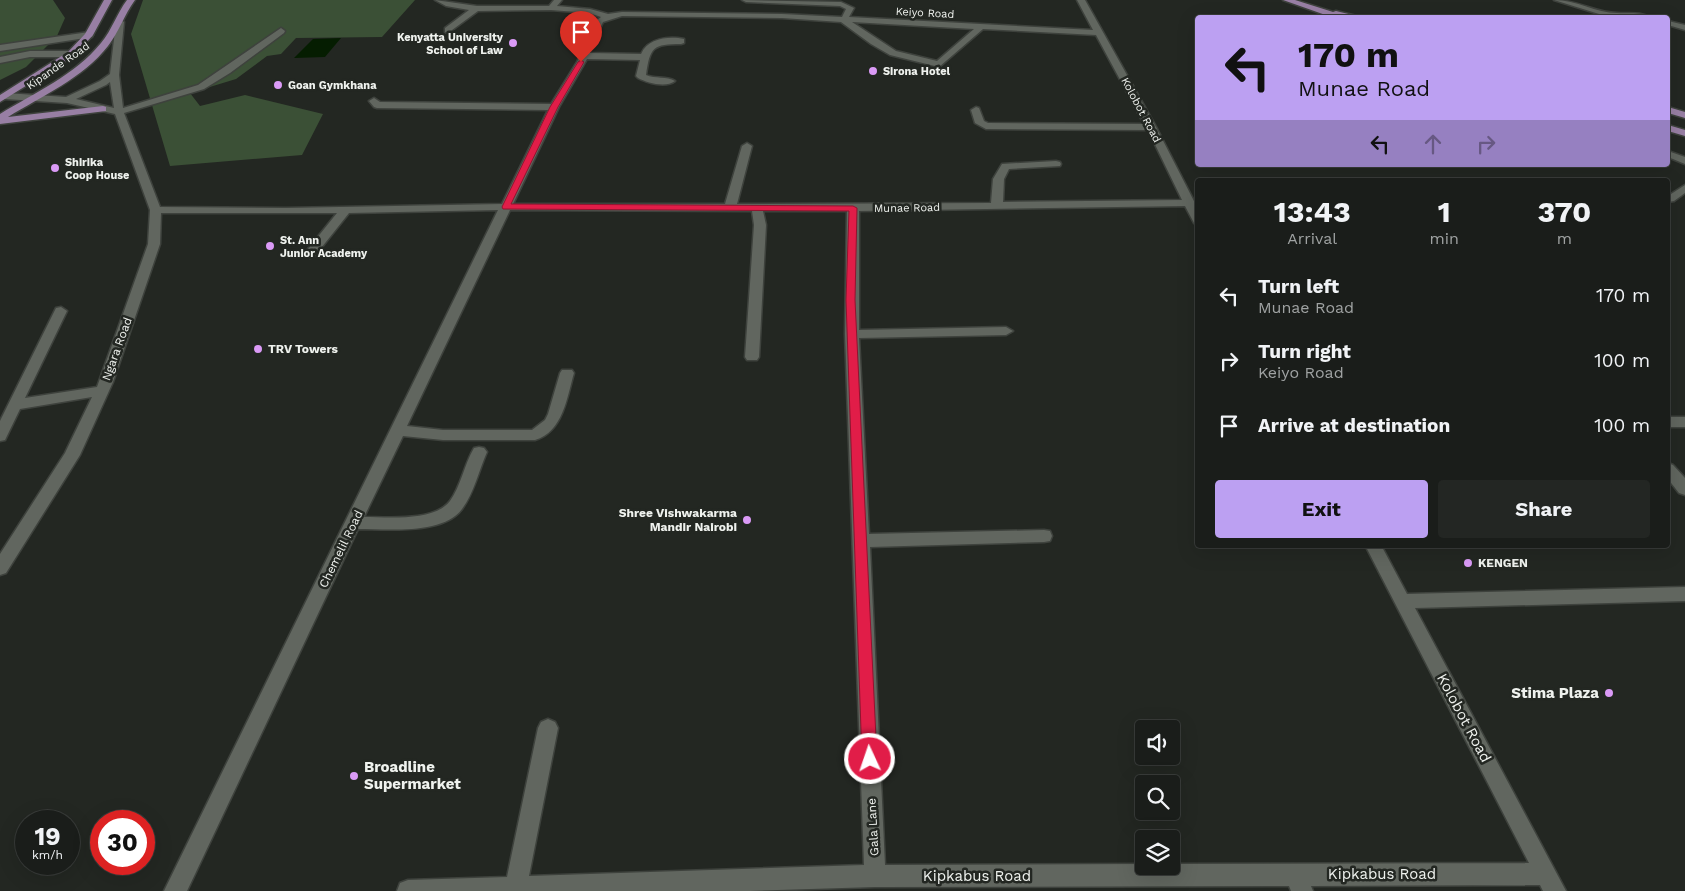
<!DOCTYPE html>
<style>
body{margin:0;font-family:"Work Sans",sans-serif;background:#232623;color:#f1f3f6;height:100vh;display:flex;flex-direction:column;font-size:19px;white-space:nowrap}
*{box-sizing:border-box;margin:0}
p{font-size:16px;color:#9fa2a2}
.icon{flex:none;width:28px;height:28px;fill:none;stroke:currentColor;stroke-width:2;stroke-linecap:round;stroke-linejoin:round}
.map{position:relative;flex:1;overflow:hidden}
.side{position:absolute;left:1195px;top:178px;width:475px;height:370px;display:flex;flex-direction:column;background:#1a1d1a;border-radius:5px;box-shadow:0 5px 20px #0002,0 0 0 1px #383b39}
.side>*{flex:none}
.guide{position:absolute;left:1195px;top:15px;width:475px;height:152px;border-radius:5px;box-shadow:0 5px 20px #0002,0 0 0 1px #383b39;background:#bca0f2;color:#111;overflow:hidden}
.tools{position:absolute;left:1135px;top:720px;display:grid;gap:10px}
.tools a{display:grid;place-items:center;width:45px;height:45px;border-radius:5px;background:#1a1d1a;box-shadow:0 5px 20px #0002,0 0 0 1px #383b39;font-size:25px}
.speed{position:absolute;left:15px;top:810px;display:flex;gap:10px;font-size:25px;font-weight:700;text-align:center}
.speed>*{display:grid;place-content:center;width:65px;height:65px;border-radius:50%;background:#1a1d1a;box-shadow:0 5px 20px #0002,0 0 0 1px #383b39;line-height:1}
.speed small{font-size:12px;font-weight:400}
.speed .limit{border:8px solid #d22;background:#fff;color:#111}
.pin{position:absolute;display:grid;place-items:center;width:42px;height:42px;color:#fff;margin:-51px -21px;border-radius:50% 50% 50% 0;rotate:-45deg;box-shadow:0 0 5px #0007}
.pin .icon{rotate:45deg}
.me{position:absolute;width:55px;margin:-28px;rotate:357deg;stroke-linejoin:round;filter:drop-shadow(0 0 4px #0008)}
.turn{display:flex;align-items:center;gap:18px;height:105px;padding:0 20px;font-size:22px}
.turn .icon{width:65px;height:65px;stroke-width:2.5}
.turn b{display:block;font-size:35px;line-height:42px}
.lanes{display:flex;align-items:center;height:48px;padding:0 20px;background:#0003;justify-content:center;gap:25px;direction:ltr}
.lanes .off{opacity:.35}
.eta{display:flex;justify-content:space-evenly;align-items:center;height:85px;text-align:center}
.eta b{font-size:30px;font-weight:700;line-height:35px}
.action{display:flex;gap:10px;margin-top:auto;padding:10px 20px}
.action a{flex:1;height:58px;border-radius:5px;background:#bca0f2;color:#111;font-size:20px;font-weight:700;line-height:58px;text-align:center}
.action a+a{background:#232623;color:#f1f3f6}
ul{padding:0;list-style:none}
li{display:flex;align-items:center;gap:15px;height:65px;padding:0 20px}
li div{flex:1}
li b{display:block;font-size:19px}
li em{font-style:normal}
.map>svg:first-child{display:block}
.green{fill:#3b5036}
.water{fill:#051d01}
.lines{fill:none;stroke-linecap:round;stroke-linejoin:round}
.minor-casing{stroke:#3e423d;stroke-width:3}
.major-casing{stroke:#3e423d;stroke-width:3}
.minor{fill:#61665f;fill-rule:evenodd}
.major{fill:#987fa4;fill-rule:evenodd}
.route{fill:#e11d48;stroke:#92132f}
.poi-dot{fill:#da9af6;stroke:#232722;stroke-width:2}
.labels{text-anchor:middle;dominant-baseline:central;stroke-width:5;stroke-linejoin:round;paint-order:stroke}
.far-street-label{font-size:11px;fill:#eff2ee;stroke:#232722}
.far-poi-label{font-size:11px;font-weight:bold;fill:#eff2ee;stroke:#232722;text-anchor:start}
.street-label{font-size:12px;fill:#eff2ee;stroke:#232722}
.poi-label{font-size:12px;font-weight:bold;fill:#eff2ee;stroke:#232722;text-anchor:start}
.near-poi-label{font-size:15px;font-weight:bold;fill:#eff2ee;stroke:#232722;text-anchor:end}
.near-street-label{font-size:15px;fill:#eff2ee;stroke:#232722}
</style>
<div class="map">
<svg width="1685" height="891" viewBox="0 0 1685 891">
<rect width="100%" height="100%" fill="#232722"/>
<!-- green -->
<g class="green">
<path d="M 0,0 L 53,0 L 65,18 L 57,36 L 26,67 L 0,80 Z"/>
<path d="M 143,0 L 415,0 L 382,37 L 296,38 L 281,54 L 267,56 L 236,79 L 190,93 L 200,106 L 245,95 L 323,114 L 302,155 L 170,166 L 131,34 Z"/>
</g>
<!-- water -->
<path class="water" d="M 341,38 L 325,57 L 294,58 L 313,39 Z"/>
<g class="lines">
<!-- minor casing -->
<g class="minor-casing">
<g id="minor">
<path d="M 435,0 L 477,6 L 549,6 L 554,0 L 562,0 L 557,6 L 590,9 L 608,14 L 622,12 L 782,14 L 842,17 L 846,9 L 840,6 L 746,2 L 742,0 L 841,2 L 854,8 L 849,17 L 1093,30 L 1077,0 L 1085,0 L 1156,127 L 1198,209 L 1198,224 L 1194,223 L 1185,206 L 859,211 L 859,330 L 1006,327 L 1013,331 L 1006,335 L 859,338 L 869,534 L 1044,530 L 1050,531 L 1052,536 L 1050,541 L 1044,542 L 870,547 L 885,865 L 1144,864 L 1144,866 L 1171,866 L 1171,864 L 1529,863 L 1365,545 L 1381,545 L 1407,594 L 1685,587 L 1685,601 L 1415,608 L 1566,891 L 1543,891 L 1540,885 L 1311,886 L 1313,891 L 1291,891 L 1289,886 L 875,887 L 750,891 L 397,891 L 400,883 L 408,880 L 507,877 L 538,728 L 541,722 L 548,719 L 555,722 L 558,728 L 529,876 L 864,865 L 845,334 L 847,211 L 763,211 L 766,225 L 759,357 L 757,360 L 747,360 L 745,357 L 754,225 L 752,211 L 510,210 L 407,426 L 443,430 L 532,430 L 545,420 L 548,414 L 560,373 L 562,370 L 572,370 L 574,373 C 567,397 563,432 535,440 L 443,440 L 403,436 L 364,517 C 388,517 434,522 450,501 C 461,486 464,465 474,448 L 479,447 L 484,448 L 487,452 C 479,470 474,493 462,509 C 443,535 387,529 358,529 L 187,891 L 164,891 L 498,210 L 349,213 L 314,257 L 310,258 L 304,254 L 337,213 L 161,213 L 160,244 L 113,382 L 80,455 L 6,573 L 0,575 L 0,554 L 65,453 L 92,397 L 20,409 L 5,440 L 0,441 L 0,421 L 56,308 L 61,307 L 67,311 L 25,398 L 97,387 L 148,244 L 150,210 L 115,114 L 67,103 L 5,99 L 0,96 L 5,93 L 66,97 L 100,81 L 110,74 L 116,22 L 120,20 L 124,22 L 119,75 L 123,108 L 198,85 L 281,28 L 285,31 L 284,33 L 230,73 L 204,89 L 124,113 L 160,207 L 286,208 L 502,204 L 548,110 L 377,108 L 374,107 L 369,101 L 374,98 L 380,102 L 551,104 L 577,62 L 596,21 L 601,17 L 589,13 L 551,10 L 478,11 L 448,33 L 445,32 L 445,28 L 469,10 L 446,6 ZM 622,16 L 782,18 L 841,22 L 871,44 L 890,55 L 939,67 L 983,29 L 1096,35 L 1144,124 L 988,123 L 984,121 L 979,108 L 976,107 L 971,110 L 975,123 L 986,129 L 1148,130 L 1182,200 L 1003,202 L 1004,179 L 1009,169 L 1060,166 L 1061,164 L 1060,162 L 1056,161 L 1002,164 L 993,179 L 991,203 L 737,204 L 752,146 L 747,143 L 742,146 L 725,204 L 513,204 L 559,107 L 587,59 L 640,60 L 636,76 L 638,78 C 647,83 666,88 675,81 C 667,76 655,79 646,75 C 650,47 653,44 681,44 L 684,43 L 684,39 C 669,36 648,38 641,54 L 589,53 L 603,22 ZM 852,22 L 974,29 L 937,61 L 896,51 ZM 110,82 L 114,108 L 76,99 L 106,85 Z"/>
<path d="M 1554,0 C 1577,0 1596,13 1617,13 C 1630,14 1640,11 1652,18 L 1612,18 Z"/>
<path d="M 1668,21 L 1685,25 L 1685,30 L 1668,25 Z"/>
<path d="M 89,32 L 93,35 L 92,37 L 0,51 L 0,45 Z"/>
<path d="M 30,51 L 71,51 L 75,54 L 71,57 L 30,57 L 0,63 L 0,57 Z"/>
<path d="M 1668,151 L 1685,157 L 1685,164 L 1668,157 Z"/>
<path d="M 1685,185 L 1685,193 L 1674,201 L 1668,202 L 1668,196 Z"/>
<rect x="1668" y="417" width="17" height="10"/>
<path d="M 1668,463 L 1673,465 L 1685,478 L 1685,495 L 1679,493 L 1668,479 Z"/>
</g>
</g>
<!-- major casing -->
<g class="major-casing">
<g id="major">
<path d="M 104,0 L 112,0 L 93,35 L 74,56 L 0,102 L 0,95 L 68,52 L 85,34 Z"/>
<path d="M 127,0 L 135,0 C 124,15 119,32 108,46 C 83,78 42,96 8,117 L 103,106 L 106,107 L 106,111 L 0,124 L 0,114 C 34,93 75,75 101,43 C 112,30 117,13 127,0 Z"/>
<path d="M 1283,0 L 1295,0 L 1333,12 L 1336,11 L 1365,18 L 1334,18 Z"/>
<path d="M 1668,107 L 1685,112 L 1685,118 L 1668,113 Z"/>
<path d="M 1668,125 L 1685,130 L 1685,136 L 1668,131 Z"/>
</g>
</g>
<!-- minor -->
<use href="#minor" class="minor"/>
<!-- major -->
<use href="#major" class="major"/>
</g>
<!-- route -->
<path class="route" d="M 581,60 L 584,62 L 558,107 L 511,204 L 853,206 L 857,208 L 855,300 L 877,759 L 875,764 L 870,766 L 864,764 L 862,759 L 846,300 L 849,211 L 503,209 L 502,207 L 550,107 L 578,62 Z"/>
<!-- markers -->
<g class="poi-dot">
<circle cx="513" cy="43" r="5"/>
<circle cx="873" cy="71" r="5"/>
<circle cx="278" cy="85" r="5"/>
<circle cx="55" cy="168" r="5"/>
<circle cx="270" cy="246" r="5"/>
<circle cx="258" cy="349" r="5"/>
<circle cx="747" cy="520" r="5"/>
<circle cx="1468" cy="563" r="5"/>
<circle cx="1609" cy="693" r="5"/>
<circle cx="354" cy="776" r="5"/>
</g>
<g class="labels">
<!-- far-street labels -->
<g class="far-street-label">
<text transform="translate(925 13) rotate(3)">Keiyo Road</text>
<text transform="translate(58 66) rotate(-35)">Kipande Road</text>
<text transform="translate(1141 110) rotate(62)">Kolobot Road</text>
<text transform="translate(907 208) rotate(-1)">Munae Road</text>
</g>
<!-- far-poi labels -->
<g class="far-poi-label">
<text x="503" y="37" text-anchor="end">Kenyatta University<tspan x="503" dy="13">School of Law</tspan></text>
<text x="883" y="71">Sirona Hotel</text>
<text x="288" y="85">Goan Gymkhana</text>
<text x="65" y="162">Shirika<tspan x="65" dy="13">Coop House</tspan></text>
<text x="280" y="240">St. Ann<tspan x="280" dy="13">Junior Academy</tspan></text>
</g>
<!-- street labels -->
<g class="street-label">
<text transform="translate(117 349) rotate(-70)">Ngara Road</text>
<text transform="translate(341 549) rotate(-64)">Chemelil Road</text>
<text transform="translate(873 827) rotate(-93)">Gala Lane</text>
</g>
<!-- poi labels -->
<g class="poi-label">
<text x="268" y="349">TRV Towers</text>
<text x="737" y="513" text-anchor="end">Shree Vishwakarma<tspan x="737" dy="14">Mandir Nairobi</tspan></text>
<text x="1478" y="563">KENGEN</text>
</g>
<!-- near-poi labels -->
<g class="near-poi-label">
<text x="1599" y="693">Stima Plaza</text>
<text x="364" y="767" text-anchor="start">Broadline<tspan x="364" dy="17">Supermarket</tspan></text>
</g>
<!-- near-street labels -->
<g class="near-street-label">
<text transform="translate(1464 718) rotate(62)">Kolobot Road</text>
<text x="1382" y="874">Kipkabus Road</text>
<text x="977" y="876">Kipkabus Road</text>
</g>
</g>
</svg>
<div class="tools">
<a><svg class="icon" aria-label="sound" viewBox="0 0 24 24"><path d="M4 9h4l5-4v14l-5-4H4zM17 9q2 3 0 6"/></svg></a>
<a><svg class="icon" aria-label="search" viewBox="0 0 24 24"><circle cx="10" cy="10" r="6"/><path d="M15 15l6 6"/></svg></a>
<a><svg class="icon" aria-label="layers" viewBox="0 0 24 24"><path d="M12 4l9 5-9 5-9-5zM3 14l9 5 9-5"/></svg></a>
</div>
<div class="speed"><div>19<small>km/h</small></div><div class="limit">30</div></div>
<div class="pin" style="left:581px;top:62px;background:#d93025"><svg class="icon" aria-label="arrive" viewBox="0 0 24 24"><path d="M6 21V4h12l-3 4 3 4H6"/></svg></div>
<svg class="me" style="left:870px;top:759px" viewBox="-20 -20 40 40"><circle r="17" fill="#e11d48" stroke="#fff" stroke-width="3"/><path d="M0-11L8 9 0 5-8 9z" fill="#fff"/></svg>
<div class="guide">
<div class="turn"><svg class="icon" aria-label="left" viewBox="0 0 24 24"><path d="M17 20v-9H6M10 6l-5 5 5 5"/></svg><div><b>170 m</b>Munae Road</div></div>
<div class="lanes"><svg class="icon" aria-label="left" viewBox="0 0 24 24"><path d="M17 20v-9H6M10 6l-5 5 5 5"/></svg><svg class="icon off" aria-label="ahead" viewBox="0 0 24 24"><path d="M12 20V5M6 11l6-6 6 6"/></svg><svg class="icon off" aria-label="right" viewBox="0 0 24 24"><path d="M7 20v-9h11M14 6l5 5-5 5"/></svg></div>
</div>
<section class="side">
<div class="eta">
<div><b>13:43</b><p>Arrival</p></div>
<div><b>1</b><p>min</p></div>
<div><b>370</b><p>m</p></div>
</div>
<ul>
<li><svg class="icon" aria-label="left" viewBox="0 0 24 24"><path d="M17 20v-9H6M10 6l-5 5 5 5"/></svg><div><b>Turn left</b><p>Munae Road</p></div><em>170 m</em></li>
<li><svg class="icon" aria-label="right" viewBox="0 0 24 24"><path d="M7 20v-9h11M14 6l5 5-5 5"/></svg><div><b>Turn right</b><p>Keiyo Road</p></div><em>100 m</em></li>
<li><svg class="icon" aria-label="arrive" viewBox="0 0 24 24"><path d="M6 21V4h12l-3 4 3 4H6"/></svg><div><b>Arrive at destination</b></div><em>100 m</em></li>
</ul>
<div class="action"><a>Exit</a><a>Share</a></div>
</section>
</div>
